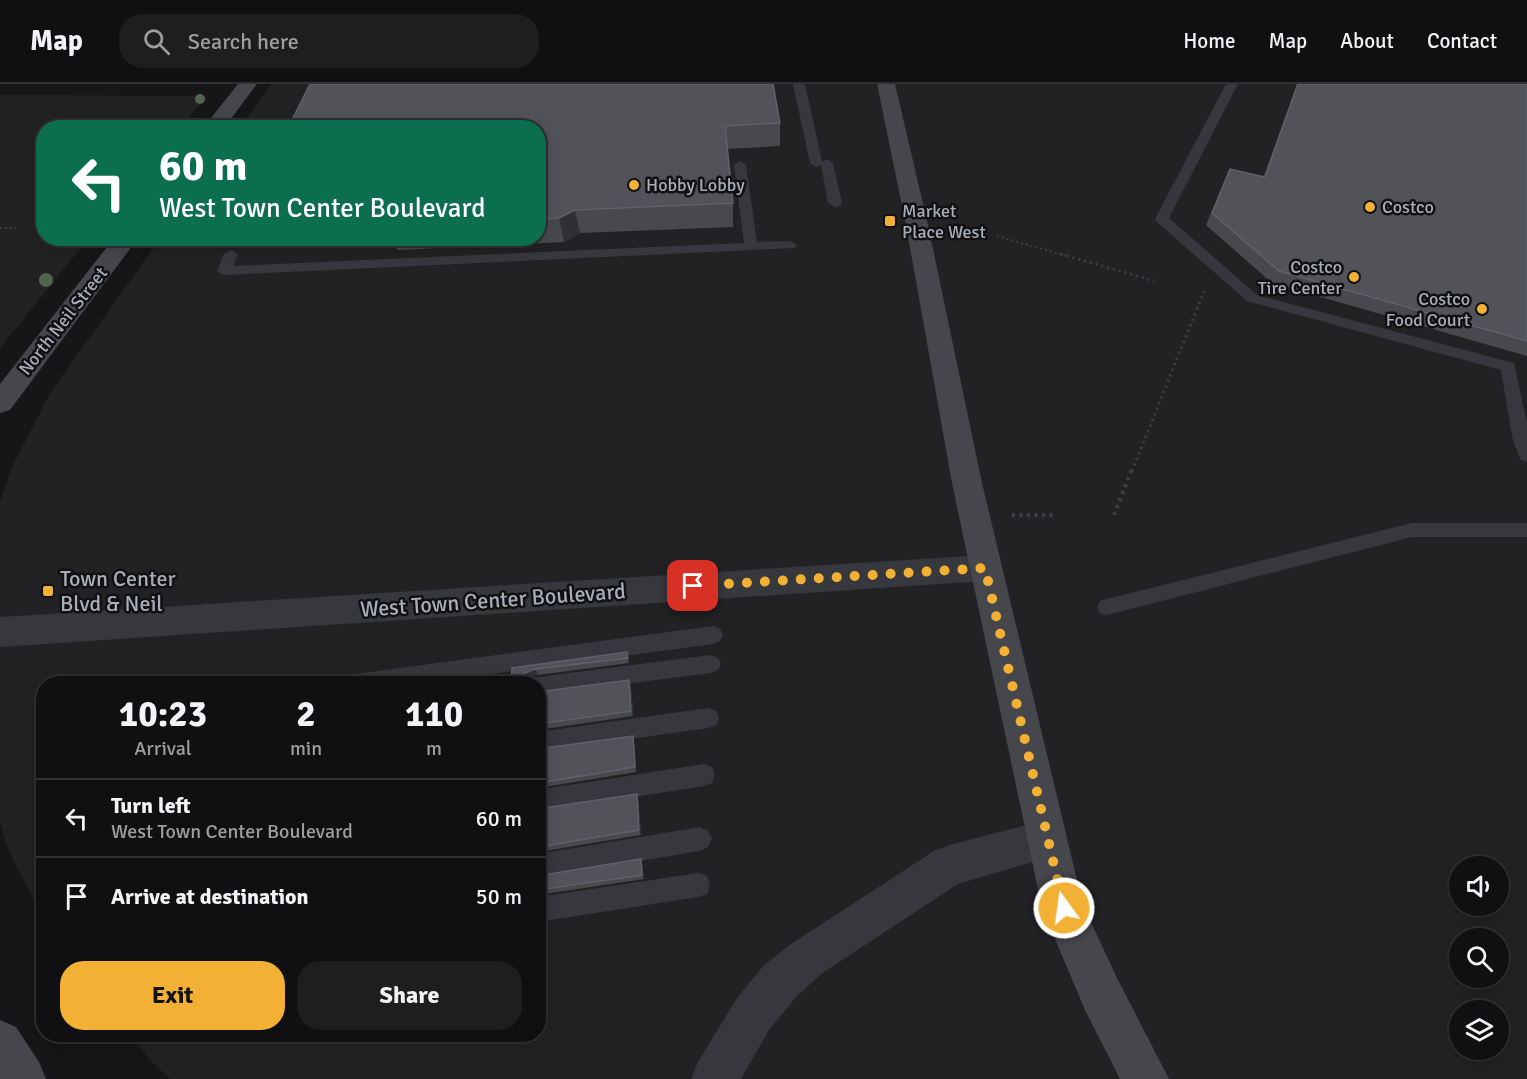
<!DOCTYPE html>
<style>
body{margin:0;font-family:Signika,sans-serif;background:#1e1e20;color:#f1f3f6;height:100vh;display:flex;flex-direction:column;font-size:22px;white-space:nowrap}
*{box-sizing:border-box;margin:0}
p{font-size:20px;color:#9c9d9f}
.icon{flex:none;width:33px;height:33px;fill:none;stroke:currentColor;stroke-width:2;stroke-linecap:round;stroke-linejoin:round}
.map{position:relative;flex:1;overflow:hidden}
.drawer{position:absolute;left:36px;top:592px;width:510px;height:366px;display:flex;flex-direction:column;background:#101012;border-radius:24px;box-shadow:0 3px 15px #0003,0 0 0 2px #303032}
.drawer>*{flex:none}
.guide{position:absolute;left:36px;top:36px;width:510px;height:126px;border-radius:24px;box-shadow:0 3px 15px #0003,0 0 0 2px #303032;background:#0b6e4f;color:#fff;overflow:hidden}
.tools{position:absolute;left:1449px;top:772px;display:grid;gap:12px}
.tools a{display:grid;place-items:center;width:60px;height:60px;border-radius:50%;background:#101012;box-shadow:0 3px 15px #0003,0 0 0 2px #303032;font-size:30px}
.pin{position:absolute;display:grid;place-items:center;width:51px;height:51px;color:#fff;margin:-26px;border-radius:12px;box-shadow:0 3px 9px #0006}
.me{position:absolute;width:66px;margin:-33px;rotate:346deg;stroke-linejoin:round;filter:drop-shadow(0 0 4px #0008)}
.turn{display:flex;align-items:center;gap:21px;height:126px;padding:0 24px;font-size:27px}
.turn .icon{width:78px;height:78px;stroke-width:2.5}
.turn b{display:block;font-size:42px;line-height:51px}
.eta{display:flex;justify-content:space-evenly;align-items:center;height:102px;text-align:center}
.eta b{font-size:36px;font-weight:800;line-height:42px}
.button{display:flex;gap:12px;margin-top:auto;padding:12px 24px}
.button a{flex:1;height:69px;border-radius:24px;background:#f2b134;color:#111;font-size:24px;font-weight:800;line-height:69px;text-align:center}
.button a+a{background:#1e1e20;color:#f1f3f6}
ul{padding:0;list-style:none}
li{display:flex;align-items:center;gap:18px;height:78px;padding:0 24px;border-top:2px solid #303032}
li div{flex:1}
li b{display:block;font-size:22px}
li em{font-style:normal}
header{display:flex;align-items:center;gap:36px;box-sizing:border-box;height:84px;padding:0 30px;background:#101012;border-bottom:2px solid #303032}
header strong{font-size:28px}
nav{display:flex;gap:33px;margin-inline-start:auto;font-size:21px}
.search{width:420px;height:54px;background:#1e1e20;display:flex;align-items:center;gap:15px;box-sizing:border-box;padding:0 21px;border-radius:24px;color:#9c9d9f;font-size:22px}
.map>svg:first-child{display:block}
.built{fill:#222225;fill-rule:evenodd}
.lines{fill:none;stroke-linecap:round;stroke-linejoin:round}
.path-far2{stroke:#3d3f44;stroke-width:2;stroke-dasharray:2 3;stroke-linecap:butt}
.path-far1{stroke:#3d3f44;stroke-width:3;stroke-dasharray:2 4;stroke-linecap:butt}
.path{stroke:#3d3f44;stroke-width:4;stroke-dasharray:3 4.5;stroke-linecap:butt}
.lane{fill:#37383d;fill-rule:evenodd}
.street{fill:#37383d;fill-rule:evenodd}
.secondary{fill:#45474d;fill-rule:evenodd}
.tree{fill:#506452}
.wall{fill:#47494d}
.shaded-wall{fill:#2f3033}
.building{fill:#525359;stroke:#5f6168;stroke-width:1.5}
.route{stroke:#f2b134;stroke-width:10;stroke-dasharray:0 18}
.poi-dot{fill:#f2b134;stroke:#111113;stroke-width:2}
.labels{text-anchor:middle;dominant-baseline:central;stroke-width:5;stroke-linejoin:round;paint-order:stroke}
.far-poi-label{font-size:18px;fill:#a8adb8;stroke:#111113;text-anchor:start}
.far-street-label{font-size:18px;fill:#a8adb8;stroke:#111113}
.poi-label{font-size:22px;fill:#a8adb8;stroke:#111113;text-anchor:start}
.street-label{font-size:22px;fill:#a8adb8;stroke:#111113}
</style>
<header>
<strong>Map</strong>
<div class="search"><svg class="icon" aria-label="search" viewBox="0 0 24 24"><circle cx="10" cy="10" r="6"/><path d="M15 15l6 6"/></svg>Search here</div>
<nav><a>Home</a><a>Map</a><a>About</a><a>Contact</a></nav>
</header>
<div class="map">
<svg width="1527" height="995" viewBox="0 0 1527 995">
<rect width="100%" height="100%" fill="#161618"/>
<!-- built -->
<g class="built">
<path d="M 272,0 L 1527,0 L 1527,995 L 170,995 L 149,975 L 130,951 L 538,951 L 538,600 L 44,600 L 43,834 L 8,766 L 0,736 L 0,418 L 11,385 L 50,309 L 160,155 L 538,154 L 538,44 L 240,43 ZM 1460,783 L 1498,783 L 1498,822 L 1460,822 ZM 1460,855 L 1498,855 L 1498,894 L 1460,894 ZM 1460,927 L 1498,927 L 1498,966 L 1460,966 Z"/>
<path d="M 0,11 L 207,12 L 181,43 L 44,44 L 44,154 L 88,155 L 0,264 Z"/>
</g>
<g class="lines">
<!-- path-far2 -->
<g class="path-far2">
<path d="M 947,141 L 964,141"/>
<path d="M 0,144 L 16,144"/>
<path d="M 997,152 L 1067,172"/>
</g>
<!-- path-far1 -->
<g class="path-far1">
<path d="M 1061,170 L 1154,197"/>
<path d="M 1132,387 L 1205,205"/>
</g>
<!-- path -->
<g class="path">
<path d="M 1012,431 L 1056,431"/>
<path d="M 1114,431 L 1132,385"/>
</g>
<!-- lane -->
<g class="lane">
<path d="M 793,0 L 805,0 L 822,77 L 827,75 L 833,79 L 842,119 L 840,122 L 835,123 L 828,119 L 821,81 L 816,83 L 810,79 Z"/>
<path d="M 1226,0 L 1238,0 L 1169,134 L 1257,211 L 1514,279 L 1527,339 L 1527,378 L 1521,376 L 1513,357 L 1501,286 L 1247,217 L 1157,138 L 1155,135 Z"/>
<path d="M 740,77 L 746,81 L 757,158 L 790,157 L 797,161 L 795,164 L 224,191 L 217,187 L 224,170 L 231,166 L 238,170 L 233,182 L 744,159 L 734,81 Z"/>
<path d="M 1412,439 L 1527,439 L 1527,453 L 1412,453 L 1107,531 L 1100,529 L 1097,523 L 1100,517 L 1107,515 Z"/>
<path d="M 713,542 L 720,545 L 723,551 L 720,557 L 713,560 L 417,600 L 337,600 L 341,593 L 348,591 Z"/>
<path d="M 711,571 L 718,574 L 721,580 L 718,586 L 711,589 L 538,611 L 538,600 L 528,600 L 530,595 L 538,593 Z"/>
<path d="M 708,624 L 716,627 L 719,634 L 716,641 L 708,644 L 538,668 L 538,648 Z"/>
<path d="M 704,680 L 712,683 L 715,691 L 712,699 L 704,702 L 538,728 L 538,706 Z"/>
<path d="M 700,743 L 708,747 L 712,755 L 708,763 L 700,767 L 538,794 L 538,770 Z"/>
<path d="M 698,789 L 707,792 L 710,801 L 707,810 L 698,813 L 538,838 L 538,813 Z"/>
</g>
<!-- street -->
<g class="street">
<path d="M 985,471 L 997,475 L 1001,484 L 997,493 L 985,497 L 0,563 L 0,533 Z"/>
<path d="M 1046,736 L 1060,742 L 1066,756 L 1060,770 L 958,800 L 821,890 L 796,913 L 769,946 L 741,995 L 691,995 L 698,978 L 737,914 L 764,881 L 791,860 L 934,767 L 949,761 Z"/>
</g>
<!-- secondary -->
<g class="secondary">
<path d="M 238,0 L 257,0 L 224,44 L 203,44 Z"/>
<path d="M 877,0 L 895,0 L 928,141 L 982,399 L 1083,821 L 1117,894 L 1169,995 L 1120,995 L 1085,926 L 1042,824 L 952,399 L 906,141 Z"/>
<path d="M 114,154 L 138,154 L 10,326 L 0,329 L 0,300 Z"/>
<path d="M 0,936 L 16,943 L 39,978 L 46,995 L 0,995 Z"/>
</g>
</g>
<!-- trees -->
<g class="tree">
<circle cx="200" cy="15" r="5"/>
<circle cx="46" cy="196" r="7"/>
</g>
<!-- wall -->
<g class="wall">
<path d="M 1297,0 L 1527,0 L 1527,272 L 1272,199 L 1206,141 L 1225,96 L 1264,92 Z"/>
<path d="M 780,39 L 780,62 L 727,65 L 733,119 L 733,143 L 580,149 L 564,158 L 398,166 L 389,158 L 250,164 L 245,154 L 538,154 L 538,44 Z"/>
<path d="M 627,568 L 629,579 L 538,591 L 511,600 L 512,584 Z"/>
<path d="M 631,601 L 633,632 L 538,646 L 538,608 Z"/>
<path d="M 634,657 L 636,688 L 538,704 L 538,665 Z"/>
<path d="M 637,710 L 638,715 L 641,751 L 538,768 L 538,725 Z"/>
<path d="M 641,775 L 642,779 L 644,795 L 538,811 L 538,792 Z"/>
</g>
<!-- shaded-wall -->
<g class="shaded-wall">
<path d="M 575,126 L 580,149 L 564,158 L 559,134 Z"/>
<path d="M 535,585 L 538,591 L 528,594 L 526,600 L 524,596 L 525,589 Z"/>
<path d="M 629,596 L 631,601 L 633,632 L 631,627 Z"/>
<path d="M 633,652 L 634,657 L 636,688 L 635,683 Z"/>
<path d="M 637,710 L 638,715 L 641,751 L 639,746 Z"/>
<path d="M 641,775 L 642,779 L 644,795 L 642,791 Z"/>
</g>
<!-- building -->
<g class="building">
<path d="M 310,0 L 773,0 L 780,39 L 725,42 L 733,119 L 575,126 L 559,134 L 538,135 L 538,44 L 288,44 Z"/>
<path d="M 1298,0 L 1527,0 L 1527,257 L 1279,187 L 1212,129 L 1230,85 L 1265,93 Z"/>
<path d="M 627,568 L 628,574 L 535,585 L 525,589 L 524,596 L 533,597 L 533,600 L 511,600 L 512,584 Z"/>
<path d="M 629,596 L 631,627 L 538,640 L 538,608 Z"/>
<path d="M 633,652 L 635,683 L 538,699 L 538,665 Z"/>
<path d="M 637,710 L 639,746 L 538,763 L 538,725 Z"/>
<path d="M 641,775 L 642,791 L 538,806 L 538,792 Z"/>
</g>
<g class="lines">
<!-- route -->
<path class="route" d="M 693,502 L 985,484 L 1064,824"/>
</g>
<!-- markers -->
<g class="poi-dot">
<circle cx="634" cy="101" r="6"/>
<circle cx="1370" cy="123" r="6"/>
<rect x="884" y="131" width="12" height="12" rx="3"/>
<circle cx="1354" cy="193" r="6"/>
<circle cx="1482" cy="225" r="6"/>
<rect x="42" y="501" width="12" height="12" rx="3"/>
</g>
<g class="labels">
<!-- far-poi labels -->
<g class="far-poi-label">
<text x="646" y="101">Hobby Lobby</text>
<text x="1382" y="123">Costco</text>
<text x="902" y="127">Market<tspan x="902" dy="21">Place West</tspan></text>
<text x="1342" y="183" text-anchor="end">Costco<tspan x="1342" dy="21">Tire Center</tspan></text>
<text x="1470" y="215" text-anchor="end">Costco<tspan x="1470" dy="21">Food Court</tspan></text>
</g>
<!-- far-street labels -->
<g class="far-street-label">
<text transform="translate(63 237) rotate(-52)">North Neil Street</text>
</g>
<!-- poi labels -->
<g class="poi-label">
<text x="60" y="494">Town Center<tspan x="60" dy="25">Blvd &amp; Neil</tspan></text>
</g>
<!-- street labels -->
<g class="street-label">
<text transform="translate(493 516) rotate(-4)">West Town Center Boulevard</text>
</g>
</g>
</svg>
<div class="tools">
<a><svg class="icon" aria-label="sound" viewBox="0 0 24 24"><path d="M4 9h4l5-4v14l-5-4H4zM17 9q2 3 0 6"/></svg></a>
<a><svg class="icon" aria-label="search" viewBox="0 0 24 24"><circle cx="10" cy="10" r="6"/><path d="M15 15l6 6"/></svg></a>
<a><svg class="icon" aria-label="layers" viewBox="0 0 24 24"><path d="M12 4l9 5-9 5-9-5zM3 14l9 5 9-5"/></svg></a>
</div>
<div class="pin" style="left:693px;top:502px;background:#d93025"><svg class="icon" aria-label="arrive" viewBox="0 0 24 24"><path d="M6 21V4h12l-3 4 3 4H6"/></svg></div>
<svg class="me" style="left:1064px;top:824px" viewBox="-20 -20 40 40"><circle r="17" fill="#f2b134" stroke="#fff" stroke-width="3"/><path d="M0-11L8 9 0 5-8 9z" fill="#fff"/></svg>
<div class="guide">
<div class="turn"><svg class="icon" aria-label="left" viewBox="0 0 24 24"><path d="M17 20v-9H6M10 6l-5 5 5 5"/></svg><div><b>60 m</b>West Town Center Boulevard</div></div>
</div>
<section class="drawer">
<div class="eta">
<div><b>10:23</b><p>Arrival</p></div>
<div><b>2</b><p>min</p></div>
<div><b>110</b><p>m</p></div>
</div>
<ul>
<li><svg class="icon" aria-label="left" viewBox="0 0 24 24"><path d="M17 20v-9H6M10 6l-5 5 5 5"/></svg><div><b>Turn left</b><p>West Town Center Boulevard</p></div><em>60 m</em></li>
<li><svg class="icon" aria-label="arrive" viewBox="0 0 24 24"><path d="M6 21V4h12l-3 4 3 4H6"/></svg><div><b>Arrive at destination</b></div><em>50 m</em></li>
</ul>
<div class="button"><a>Exit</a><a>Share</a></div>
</section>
</div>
